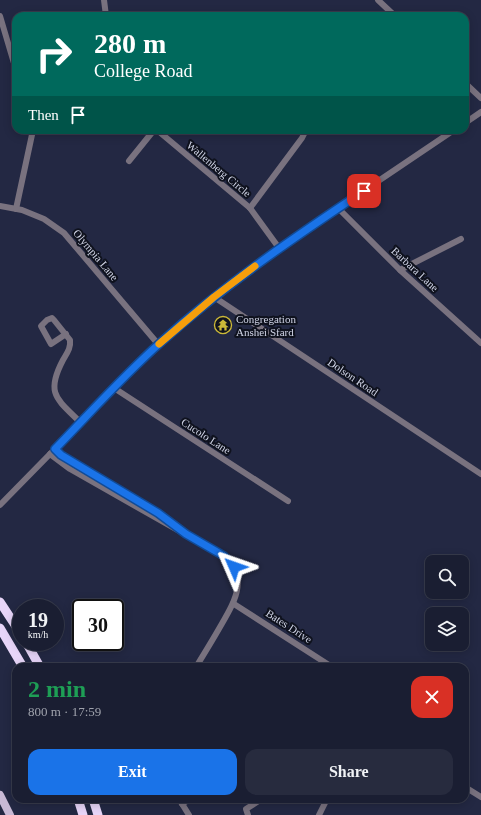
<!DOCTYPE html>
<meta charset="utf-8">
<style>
body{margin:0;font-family:"Times New Roman",serif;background:#272b3e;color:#f1f3f6;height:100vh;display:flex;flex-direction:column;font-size:15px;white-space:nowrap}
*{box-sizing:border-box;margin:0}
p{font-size:13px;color:#9fa2ac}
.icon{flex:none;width:22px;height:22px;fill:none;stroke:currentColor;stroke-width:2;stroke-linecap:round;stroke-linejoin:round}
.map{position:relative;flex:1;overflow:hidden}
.side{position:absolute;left:12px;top:663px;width:457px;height:140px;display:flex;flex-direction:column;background:#1a1e32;border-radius:12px;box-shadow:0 2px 10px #0003,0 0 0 1px #383c4d}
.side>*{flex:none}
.guide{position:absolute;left:12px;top:12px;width:457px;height:122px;border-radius:12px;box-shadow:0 2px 10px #0003,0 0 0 1px #383c4d;background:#00695c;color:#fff;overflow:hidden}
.fabs{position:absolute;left:425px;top:555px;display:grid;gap:8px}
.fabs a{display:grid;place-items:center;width:44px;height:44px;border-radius:8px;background:#1a1e32;box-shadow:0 2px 10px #0003,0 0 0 1px #383c4d;font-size:20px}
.speed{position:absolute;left:12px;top:599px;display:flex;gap:8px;font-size:20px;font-weight:700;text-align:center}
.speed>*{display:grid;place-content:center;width:52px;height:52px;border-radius:50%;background:#1a1e32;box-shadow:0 2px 10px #0003,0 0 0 1px #383c4d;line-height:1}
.speed small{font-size:10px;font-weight:400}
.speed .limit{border:2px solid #111;border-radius:6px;background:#fff;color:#111}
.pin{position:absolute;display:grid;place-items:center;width:34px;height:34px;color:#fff;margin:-17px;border-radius:8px;box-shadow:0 2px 6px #0006}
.me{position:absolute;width:44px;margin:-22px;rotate:313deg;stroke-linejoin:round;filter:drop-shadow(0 0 3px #0008)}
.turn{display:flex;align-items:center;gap:14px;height:84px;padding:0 16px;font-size:18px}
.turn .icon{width:52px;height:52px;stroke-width:2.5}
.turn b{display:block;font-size:28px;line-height:34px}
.then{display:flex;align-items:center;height:38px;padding:0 16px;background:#0003;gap:8px;font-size:15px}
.round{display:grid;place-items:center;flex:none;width:42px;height:42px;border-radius:12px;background:#272b3e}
.head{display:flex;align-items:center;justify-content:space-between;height:68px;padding:0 16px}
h1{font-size:24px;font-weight:800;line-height:30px;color:#1e9e55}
.button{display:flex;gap:8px;margin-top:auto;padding:8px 16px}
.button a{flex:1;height:46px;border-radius:12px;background:#1a73e8;color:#fff;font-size:16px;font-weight:800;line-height:46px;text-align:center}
.button a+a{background:#272b3e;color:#f1f3f6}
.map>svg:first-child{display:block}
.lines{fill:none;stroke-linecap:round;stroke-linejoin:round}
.minor{stroke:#79727f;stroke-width:6}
.major{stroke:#c8b9d5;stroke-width:8}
.highway{stroke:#e7d5f8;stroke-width:9}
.route-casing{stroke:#114b97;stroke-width:10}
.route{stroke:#1a73e8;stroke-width:7}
.slow{stroke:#f59e0b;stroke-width:7}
.labels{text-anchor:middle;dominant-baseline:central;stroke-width:4;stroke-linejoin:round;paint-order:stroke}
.street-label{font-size:11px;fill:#d1d5e7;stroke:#0f121e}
.poi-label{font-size:11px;fill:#d1d5e7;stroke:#0f121e;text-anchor:start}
</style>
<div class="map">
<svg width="481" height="815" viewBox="0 0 481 815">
<rect width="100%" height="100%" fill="#232843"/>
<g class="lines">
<!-- minor -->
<g class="minor">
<path d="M 104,0 L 106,16"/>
<path d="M 378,0 L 395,16"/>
<path d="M 0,16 L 16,70"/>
<path d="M 465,83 L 481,98"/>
<path d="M 465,123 L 481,112"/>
<path d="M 157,130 L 250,208 L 279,248"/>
<path d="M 129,161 L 154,130"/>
<path d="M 0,206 L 22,210 L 44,219 L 64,233 L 158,344"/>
<path d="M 250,208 L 302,138 L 306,130"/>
<path d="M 338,208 L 400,270 L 481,343"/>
<path d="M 16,209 L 33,130"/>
<path d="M 400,270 L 461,239"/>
<path d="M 214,297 L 481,474"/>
<path d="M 66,334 L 51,344 L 41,326 L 47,320 L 52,318 L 54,320 L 70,340 C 71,348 67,353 63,360 C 45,394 57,399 81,423"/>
<path d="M 114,388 L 288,501"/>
<path d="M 55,449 L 61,455 L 167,520"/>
<path d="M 50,454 L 70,469 L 218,553 C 252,574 235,601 220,627 C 212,641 204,654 196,667"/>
<path d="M 0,505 L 150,352 L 214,297 L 279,248 L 454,130"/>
<path d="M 234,604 L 332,667"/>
<path d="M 465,787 L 481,797"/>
<path d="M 179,799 L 189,815"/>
<path d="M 182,804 L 190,799"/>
<path d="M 248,815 L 246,809 L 260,800"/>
<path d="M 319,815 L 327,799"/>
</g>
<!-- major -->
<path class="major" d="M 0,795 L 10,815"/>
<!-- highway -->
<g class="highway">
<path d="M 0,602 L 21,634"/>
<path d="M 0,628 L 23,667"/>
<path d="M 26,642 L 40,667"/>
<path d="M 78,799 L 83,815"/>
<path d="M 93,799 L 98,815"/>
</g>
</g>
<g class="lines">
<!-- route casing -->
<g class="route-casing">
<path id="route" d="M 234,567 L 224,556 L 186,534 L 158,513 L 61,455 L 55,449 C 90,413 123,376 160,343 C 223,286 293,238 364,191"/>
</g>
<!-- route -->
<use href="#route" class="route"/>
<!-- slow -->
<path class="slow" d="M 159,344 L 214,297 L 255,266"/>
</g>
<!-- icons -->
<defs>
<g id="temple-ring" transform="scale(0.9)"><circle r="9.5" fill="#0f121e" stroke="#ccb938" stroke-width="1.5"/><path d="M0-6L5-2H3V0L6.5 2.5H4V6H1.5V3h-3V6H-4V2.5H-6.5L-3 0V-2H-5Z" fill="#ccb938"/></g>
</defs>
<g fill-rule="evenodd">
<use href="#temple-ring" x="223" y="325"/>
</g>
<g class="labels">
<!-- street labels -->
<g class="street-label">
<text transform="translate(219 169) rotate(40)">Wallenberg Circle</text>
<text transform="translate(96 255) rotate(50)">Olympia Lane</text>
<text transform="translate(415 269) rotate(43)">Barbara Lane</text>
<text transform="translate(353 377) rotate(34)">Dolson Road</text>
<text transform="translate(206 436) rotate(33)">Cucolo Lane</text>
<text transform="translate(289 626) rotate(33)">Bates Drive</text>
</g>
<!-- poi labels -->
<g class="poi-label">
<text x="236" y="319">Congregation<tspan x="236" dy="13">Anshei Sfard</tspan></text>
</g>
</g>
</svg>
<div class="fabs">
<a><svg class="icon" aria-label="search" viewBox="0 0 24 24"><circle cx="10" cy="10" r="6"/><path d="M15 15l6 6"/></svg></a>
<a><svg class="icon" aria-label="layers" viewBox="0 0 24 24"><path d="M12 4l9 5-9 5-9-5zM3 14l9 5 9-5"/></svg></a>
</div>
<div class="speed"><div>19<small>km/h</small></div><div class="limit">30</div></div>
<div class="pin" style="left:364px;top:191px;background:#d93025"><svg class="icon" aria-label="arrive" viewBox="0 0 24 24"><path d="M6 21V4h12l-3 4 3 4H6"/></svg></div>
<svg class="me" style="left:234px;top:567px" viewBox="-20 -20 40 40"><path d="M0-17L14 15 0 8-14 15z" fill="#1a73e8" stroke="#fff" stroke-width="4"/></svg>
<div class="guide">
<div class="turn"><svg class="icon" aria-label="right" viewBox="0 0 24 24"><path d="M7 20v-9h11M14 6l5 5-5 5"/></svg><div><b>280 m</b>College Road</div></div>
<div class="then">Then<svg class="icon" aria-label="arrive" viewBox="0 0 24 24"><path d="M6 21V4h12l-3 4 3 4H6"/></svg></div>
</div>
<section class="side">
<div class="head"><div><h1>2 min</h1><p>800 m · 17:59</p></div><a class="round" style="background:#d93025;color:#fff"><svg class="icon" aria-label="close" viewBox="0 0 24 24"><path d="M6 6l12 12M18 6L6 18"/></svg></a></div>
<div class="button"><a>Exit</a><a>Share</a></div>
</section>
</div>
